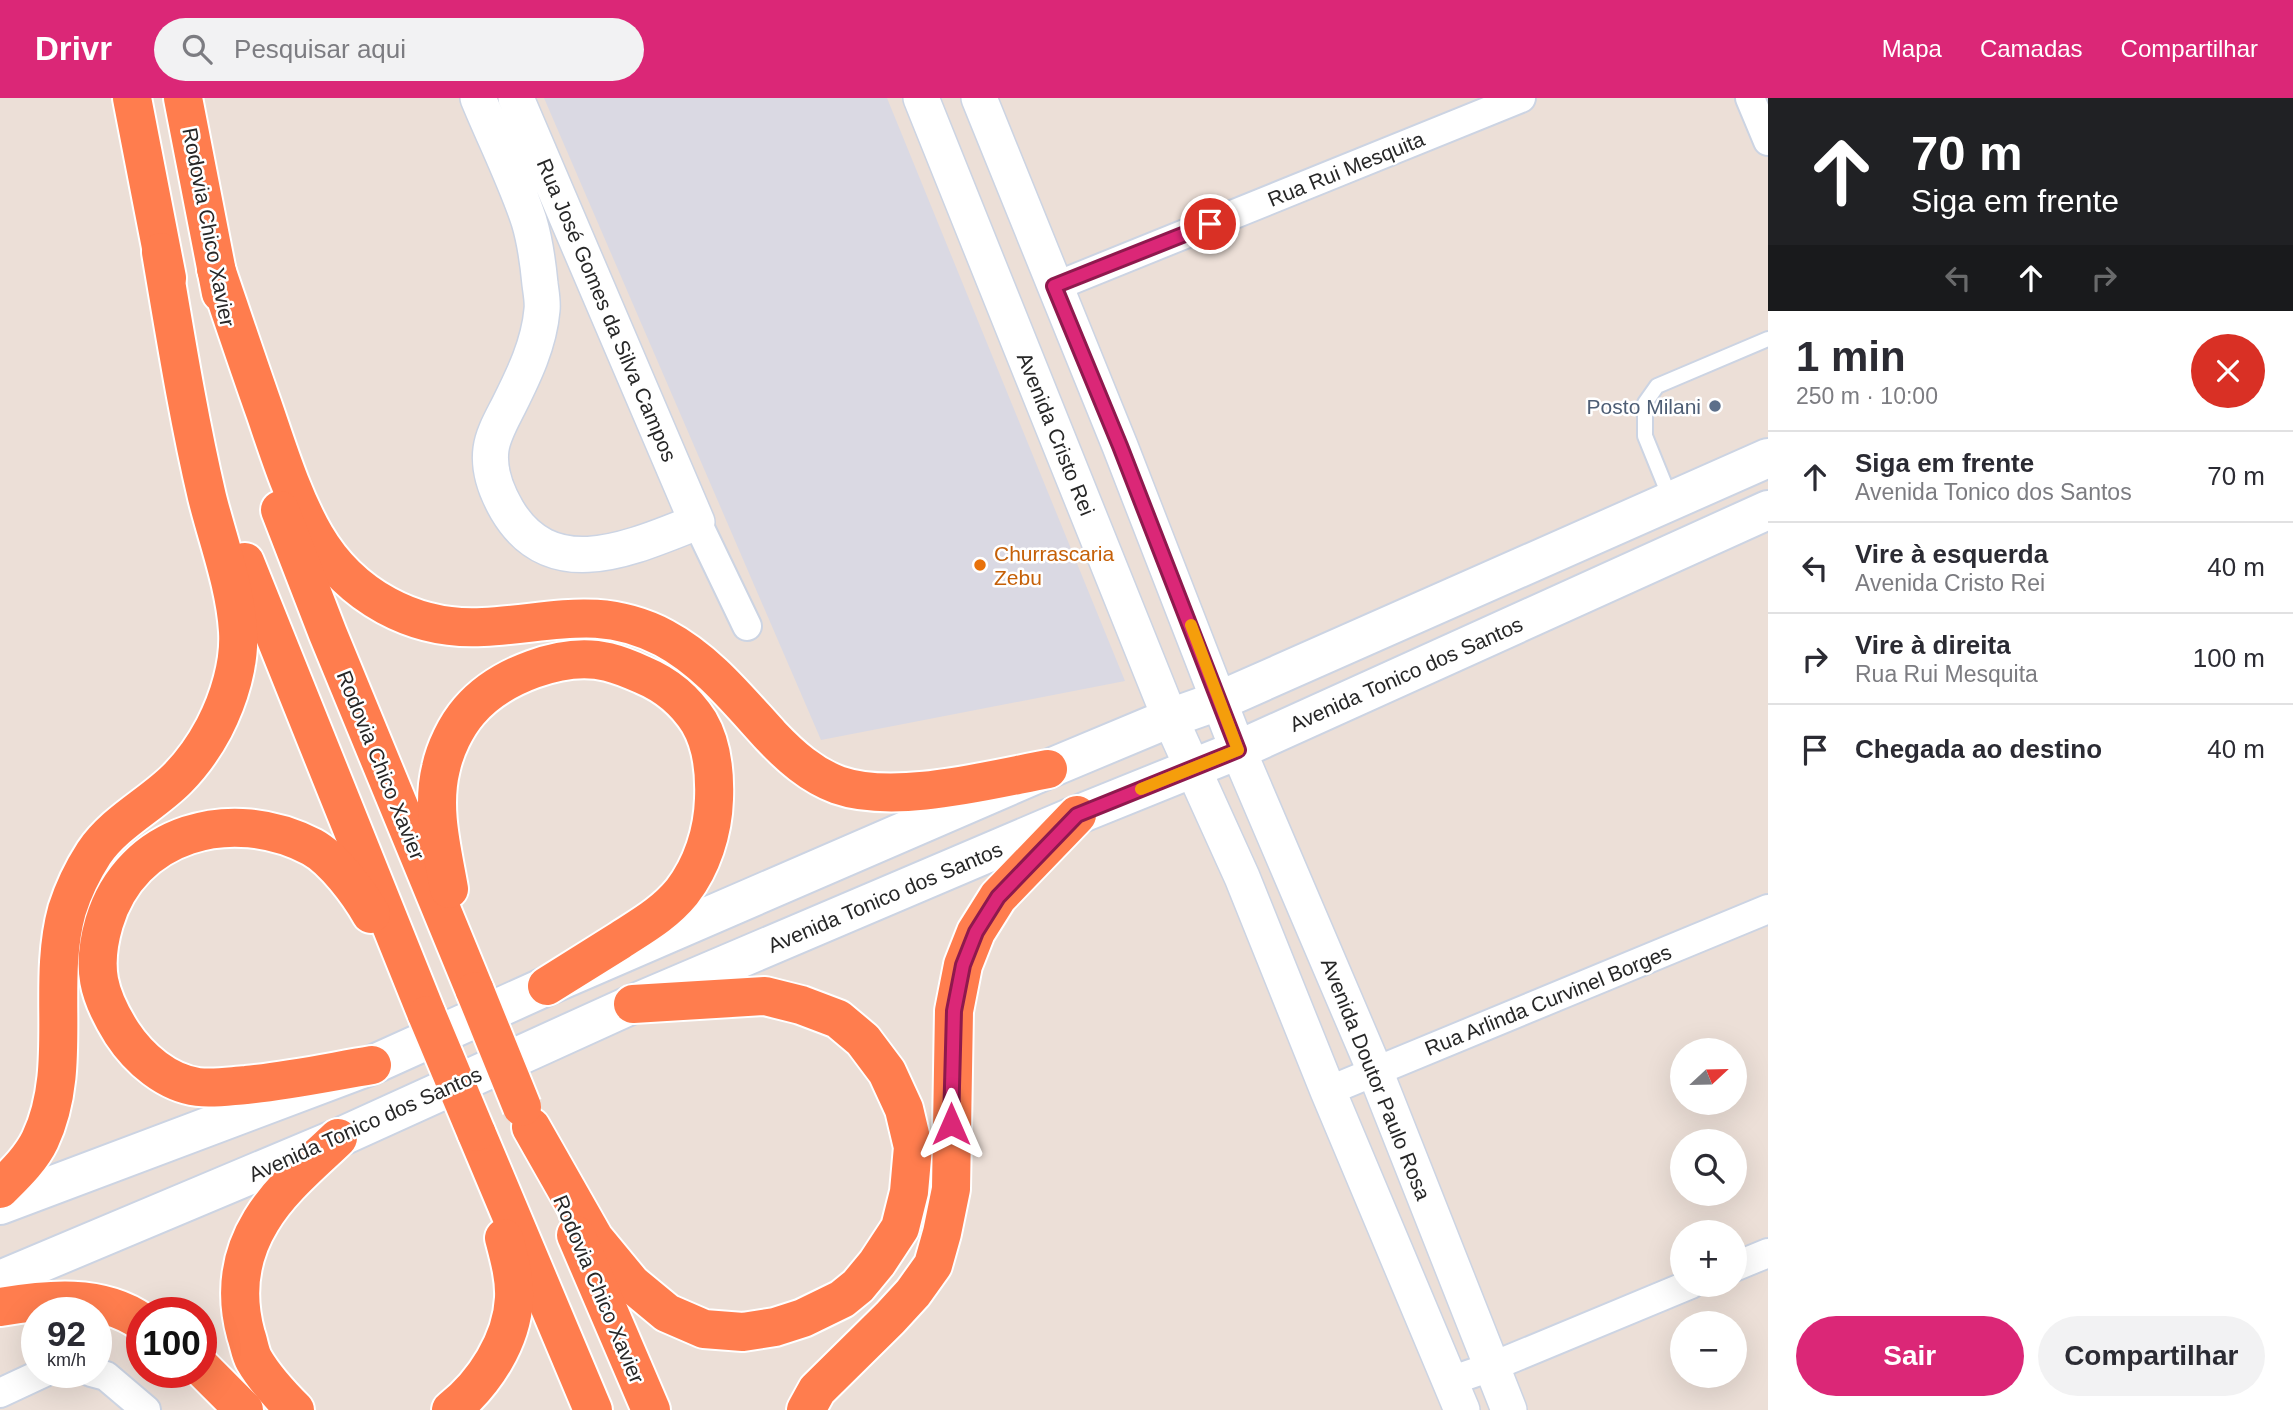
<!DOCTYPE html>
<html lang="pt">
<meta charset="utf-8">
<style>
body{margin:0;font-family:Helvetica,sans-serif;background:#f2f2f3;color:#2b2b33;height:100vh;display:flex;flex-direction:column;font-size:26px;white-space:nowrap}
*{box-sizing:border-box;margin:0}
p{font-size:23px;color:#7c7c81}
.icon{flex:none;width:38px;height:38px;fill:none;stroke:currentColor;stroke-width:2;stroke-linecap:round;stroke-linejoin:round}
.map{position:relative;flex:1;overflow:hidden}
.details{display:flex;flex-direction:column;background:#fff;width:525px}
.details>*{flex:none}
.top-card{background:#202124;color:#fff;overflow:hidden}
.needle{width:46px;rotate:68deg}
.controls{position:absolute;left:1670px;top:940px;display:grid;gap:14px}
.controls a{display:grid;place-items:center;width:77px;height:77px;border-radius:50%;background:#fff;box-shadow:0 7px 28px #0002;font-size:35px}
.speed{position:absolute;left:21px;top:1199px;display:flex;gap:14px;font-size:35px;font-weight:700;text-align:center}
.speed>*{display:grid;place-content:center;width:91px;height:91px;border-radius:50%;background:#fff;box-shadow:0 7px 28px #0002;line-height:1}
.speed small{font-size:18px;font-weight:400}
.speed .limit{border:10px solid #d22;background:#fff;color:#111}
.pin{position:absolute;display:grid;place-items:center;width:60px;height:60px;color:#fff;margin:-30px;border:4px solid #fff;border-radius:50%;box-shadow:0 2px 7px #0007}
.me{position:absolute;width:77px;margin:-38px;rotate:0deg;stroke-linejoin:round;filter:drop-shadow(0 0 5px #0008)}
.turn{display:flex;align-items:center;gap:24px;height:147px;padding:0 28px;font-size:32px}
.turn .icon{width:91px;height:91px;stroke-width:2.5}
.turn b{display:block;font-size:49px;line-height:60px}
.lanes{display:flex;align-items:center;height:66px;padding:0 28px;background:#0003;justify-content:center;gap:35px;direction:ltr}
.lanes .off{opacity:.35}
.round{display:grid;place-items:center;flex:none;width:74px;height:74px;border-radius:37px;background:#f2f2f3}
.summary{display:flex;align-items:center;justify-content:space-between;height:119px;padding:0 28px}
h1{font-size:42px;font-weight:700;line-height:52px}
.primary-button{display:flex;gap:14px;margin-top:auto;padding:14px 28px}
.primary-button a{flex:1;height:80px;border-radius:42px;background:#db2777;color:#fff;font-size:28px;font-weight:700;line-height:80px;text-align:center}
.primary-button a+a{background:#f2f2f3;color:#2b2b33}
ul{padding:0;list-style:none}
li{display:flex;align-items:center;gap:21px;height:91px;padding:0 28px;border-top:2px solid #e1e1e2}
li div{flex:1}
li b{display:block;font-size:26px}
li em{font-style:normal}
header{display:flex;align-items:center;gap:42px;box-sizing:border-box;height:98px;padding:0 35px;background:#db2777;color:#fff}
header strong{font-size:33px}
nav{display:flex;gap:38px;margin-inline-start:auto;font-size:24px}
.search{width:490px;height:63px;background:#f2f2f3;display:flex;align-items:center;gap:18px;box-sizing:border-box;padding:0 24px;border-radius:38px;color:#7c7c81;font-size:26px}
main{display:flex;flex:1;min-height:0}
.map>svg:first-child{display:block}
.industrial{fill:#dad9e3}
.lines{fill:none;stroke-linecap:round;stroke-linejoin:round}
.service-casing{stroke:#ccd4e3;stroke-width:18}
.minor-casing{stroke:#ccd4e3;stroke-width:32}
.tertiary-casing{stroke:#ccd4e3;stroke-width:38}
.secondary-casing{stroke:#ccd4e3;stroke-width:42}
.motorway-casing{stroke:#fff;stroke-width:42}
.service{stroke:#fff;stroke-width:14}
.minor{stroke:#fff;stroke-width:28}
.tertiary{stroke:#fff;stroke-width:35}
.secondary{stroke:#fff;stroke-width:38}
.motorway{stroke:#ff7d4e;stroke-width:38}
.motorway-bridge-casing{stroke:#fff;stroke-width:42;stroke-linecap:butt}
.motorway-bridge{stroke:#ff7d4e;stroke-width:38}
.route-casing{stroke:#8e194d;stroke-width:18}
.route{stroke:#db2777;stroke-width:12}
.slow{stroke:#f59e0b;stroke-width:12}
.service-dot{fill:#5c6f8a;stroke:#fff;stroke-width:2.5}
.food-dot{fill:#e8710a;stroke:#fff;stroke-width:2.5}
.labels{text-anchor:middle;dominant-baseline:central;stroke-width:5;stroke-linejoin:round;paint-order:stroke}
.street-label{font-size:21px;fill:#272727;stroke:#fff}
.service-label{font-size:21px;fill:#4e5e75;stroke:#fff;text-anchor:end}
.food-label{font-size:21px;fill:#c56008;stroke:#fff;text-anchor:start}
</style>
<header>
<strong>Drivr</strong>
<div class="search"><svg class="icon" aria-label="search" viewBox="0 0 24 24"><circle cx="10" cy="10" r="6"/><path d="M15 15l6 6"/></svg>Pesquisar aqui</div>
<nav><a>Mapa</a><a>Camadas</a><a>Compartilhar</a></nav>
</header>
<main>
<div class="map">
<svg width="1768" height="1312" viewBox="0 0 1768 1312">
<rect width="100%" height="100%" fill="#ecdfd7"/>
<!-- industrial -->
<path class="industrial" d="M 544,0 L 887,0 L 1125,583 L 821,642 Z"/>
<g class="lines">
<!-- service casing -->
<g class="service-casing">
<path id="service" d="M 1671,402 L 1645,338 L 1645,305 L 1657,288 L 1768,241"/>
</g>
<!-- minor casing -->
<g class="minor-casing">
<g id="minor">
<path d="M 1750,0 L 1768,43"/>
<path d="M 1054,189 L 1521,0"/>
<path d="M 697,424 L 747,528"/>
<path d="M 1328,993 L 1768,811"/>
<path d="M 1734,1169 L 1768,1155"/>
<path d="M 91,1274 L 106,1278 L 146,1312"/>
<path d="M 1450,1283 L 1491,1269 L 1691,1186"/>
<path d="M 0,1295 L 45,1274"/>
</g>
</g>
<!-- tertiary casing -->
<g class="tertiary-casing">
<g id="tertiary">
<path d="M 478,0 C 494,39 516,83 529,123 C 535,143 538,165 540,186 C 541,194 543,204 542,212 C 539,246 524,277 509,307 C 502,321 493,336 491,351 C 488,373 496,393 507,412 C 552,488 633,449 697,424 L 516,0"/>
<path d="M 921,0 L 1170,620 L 1242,779 L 1328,993 L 1462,1312"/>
<path d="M 979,0 L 1120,348 L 1238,652 L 1375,973 L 1509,1312"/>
</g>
</g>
<!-- secondary casing -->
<g class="secondary-casing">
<g id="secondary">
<path d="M 0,1107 L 372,967 L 547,888 L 1048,671 L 1170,620 L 1221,602 L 1768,360"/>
<path d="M 0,1182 L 338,1040 L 633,906 L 1077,717 L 1238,652 L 1768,412"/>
</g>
</g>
<!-- motorway casing -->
<g class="motorway-casing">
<g id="motorway">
<path d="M 132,0 L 167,180"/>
<path d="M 183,0 L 221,195"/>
<path d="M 216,171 C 232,218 248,266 265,314 C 279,355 293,400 315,438 C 350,498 414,533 483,529 C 550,526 599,506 664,540 C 707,563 738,602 771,638 C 790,658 811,677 838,687 C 895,707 989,682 1048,671"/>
<path d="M 280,412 L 328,536 L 475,893"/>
<path d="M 245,464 L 427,917"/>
<path d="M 449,791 C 442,751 431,710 441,670 C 445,651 456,628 469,613 C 499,578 563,553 608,564 C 620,567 632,572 643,577 C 667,587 685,602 699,624 C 712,646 715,675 714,701 C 713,734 702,768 682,794 C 664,816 642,828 619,843 C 595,858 571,873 547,888"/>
<path d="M 371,816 C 359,795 334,761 312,749 C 232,707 131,734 104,825 C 91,870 98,897 122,935 C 139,961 167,985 198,989 C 214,991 231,988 246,987 C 288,983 330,974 372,967"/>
<path d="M 531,1029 L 594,1140 L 632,1186 L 667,1215 L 704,1231 L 743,1234 L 775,1229 L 803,1220 L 842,1201 L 858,1188 L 877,1165 L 900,1130 L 909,1094 L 913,1049 L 904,1011 L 887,974 L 863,942 L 838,921 L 801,907 L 765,898 L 633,906"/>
<path d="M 476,1034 L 593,1312"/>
<path d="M 0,1091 C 14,1077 31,1061 40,1042 C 74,970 46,888 67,812 C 73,793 83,772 94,755 C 115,724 151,707 177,681 C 191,667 205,647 214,630 C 229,601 240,565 238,533 C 235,487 218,443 207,399 C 188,318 175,236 161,154"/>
<path d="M 576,1137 L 651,1312"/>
<path d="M 0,1209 C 47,1201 101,1195 142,1224"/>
<path d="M 201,1269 L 244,1312"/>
<path d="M 295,1312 C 280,1297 265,1281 254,1262 C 250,1255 249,1245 246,1237 C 235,1197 239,1159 261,1123 C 280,1091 312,1065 338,1040"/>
<path d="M 451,1312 C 484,1286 512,1243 514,1200 C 515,1180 509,1159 504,1140"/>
<path d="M 806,1312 L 817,1292 L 890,1220 L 913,1195 L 933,1167 L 942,1135 L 951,1091 L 954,913 L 963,867 L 976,834 L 998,799 L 1077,717"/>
</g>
</g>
<!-- service -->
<use href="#service" class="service"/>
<!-- minor -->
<use href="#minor" class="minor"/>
<!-- tertiary -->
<use href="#tertiary" class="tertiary"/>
<!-- secondary -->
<use href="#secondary" class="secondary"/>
<!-- motorway -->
<use href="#motorway" class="motorway"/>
<!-- motorway-bridge casing -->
<g class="motorway-bridge-casing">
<g id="motorway-bridge">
<path d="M 475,893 L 522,1009"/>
<path d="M 427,917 L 476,1034"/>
</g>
</g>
<!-- motorway-bridge -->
<use href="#motorway-bridge" class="motorway-bridge"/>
</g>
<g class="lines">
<!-- route casing -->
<g class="route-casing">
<path id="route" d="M 951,1026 L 954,913 L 963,867 L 976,834 L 998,799 L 1077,717 L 1238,652 L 1120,348 L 1054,188 L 1210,126"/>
</g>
<!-- route -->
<use href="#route" class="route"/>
<!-- slow -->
<path class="slow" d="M 1141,691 L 1238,652 L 1191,527"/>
</g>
<!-- markers -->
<circle class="service-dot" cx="1715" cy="308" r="7"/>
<circle class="food-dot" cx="980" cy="467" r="7"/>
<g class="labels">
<!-- street labels -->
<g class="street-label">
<text transform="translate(1346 71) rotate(-22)">Rua Rui Mesquita</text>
<text transform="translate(209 129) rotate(79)">Rodovia Chico Xavier</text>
<text transform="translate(607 212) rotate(67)">Rua José Gomes da Silva Campos</text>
<text transform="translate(1056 336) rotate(68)">Avenida Cristo Rei</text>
<text transform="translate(1406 576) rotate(-24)">Avenida Tonico dos Santos</text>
<text transform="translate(381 667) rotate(68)">Rodovia Chico Xavier</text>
<text transform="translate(885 799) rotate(-23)">Avenida Tonico dos Santos</text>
<text transform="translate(1548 902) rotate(-22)">Rua Arlinda Curvinel Borges</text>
<text transform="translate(1376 981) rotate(68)">Avenida Doutor Paulo Rosa</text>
<text transform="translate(365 1026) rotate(-24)">Avenida Tonico dos Santos</text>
<text transform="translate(599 1191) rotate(67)">Rodovia Chico Xavier</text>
</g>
<!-- service labels -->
<g class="service-label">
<text x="1701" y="308">Posto Milani</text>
</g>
<!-- food labels -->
<g class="food-label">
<text x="994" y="455">Churrascaria<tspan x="994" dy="24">Zebu</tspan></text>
</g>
</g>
</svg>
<div class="controls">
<a><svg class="needle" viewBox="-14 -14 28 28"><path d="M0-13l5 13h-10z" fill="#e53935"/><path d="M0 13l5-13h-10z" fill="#7c7c81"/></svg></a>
<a><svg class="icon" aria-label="search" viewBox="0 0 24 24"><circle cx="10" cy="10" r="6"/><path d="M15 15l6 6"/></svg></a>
<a>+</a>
<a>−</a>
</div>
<div class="speed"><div>92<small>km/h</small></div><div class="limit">100</div></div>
<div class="pin" style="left:1210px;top:126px;background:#d93025"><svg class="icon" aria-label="arrive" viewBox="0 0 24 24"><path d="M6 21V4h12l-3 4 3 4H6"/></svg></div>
<svg class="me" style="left:951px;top:1026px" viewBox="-20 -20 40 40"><path d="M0-17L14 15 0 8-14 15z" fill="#db2777" stroke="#fff" stroke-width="4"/></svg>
</div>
<section class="details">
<div class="top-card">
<div class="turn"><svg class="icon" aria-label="ahead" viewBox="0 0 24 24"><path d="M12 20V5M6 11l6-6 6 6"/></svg><div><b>70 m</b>Siga em frente</div></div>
<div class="lanes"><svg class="icon off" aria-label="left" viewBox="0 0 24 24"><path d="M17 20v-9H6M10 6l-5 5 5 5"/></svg><svg class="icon" aria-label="ahead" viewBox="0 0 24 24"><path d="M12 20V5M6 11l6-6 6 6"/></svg><svg class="icon off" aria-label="right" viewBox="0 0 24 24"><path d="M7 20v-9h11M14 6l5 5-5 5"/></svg></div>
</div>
<div class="summary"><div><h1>1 min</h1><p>250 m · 10:00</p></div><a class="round" style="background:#d93025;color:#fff"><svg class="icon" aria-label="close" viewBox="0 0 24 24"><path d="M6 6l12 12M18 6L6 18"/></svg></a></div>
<ul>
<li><svg class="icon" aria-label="ahead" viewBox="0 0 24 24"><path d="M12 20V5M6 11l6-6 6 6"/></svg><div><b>Siga em frente</b><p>Avenida Tonico dos Santos</p></div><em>70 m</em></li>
<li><svg class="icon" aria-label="left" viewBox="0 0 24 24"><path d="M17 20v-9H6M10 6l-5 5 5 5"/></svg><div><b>Vire à esquerda</b><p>Avenida Cristo Rei</p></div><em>40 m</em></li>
<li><svg class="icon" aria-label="right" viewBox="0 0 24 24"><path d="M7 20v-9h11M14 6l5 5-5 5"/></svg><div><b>Vire à direita</b><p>Rua Rui Mesquita</p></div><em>100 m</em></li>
<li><svg class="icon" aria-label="arrive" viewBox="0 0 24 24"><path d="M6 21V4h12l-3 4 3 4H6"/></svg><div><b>Chegada ao destino</b></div><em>40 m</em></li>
</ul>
<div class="primary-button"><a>Sair</a><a>Compartilhar</a></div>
</section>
</main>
